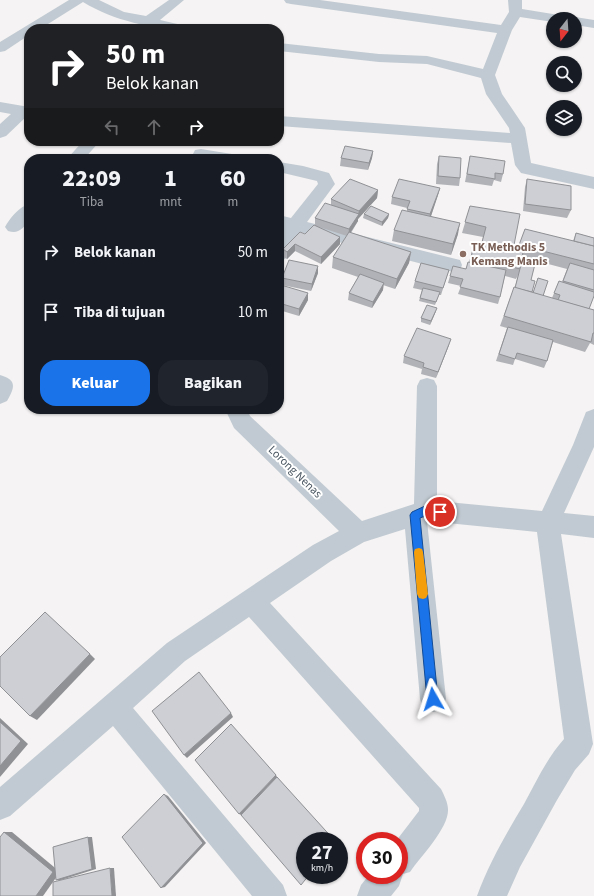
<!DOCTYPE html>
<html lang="id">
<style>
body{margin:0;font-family:"Source Sans 3",sans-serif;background:#20242c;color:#f1f3f6;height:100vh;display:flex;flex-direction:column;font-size:15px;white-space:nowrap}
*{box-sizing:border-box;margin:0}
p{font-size:13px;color:#9ea1a6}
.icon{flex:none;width:22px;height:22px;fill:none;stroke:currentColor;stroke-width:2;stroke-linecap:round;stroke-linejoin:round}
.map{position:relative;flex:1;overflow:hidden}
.drawer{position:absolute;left:24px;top:154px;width:260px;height:260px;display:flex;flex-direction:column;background:#171b24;border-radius:16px;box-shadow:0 1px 3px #0004}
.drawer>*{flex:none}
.banner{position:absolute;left:24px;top:24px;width:260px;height:122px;border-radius:16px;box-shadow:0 1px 3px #0004;background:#202124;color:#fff;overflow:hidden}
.needle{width:26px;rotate:197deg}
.tools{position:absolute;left:546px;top:12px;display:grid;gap:8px}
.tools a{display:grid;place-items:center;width:36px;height:36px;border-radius:50%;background:#171b24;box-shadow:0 1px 3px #0004;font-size:20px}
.speed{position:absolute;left:296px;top:832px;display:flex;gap:8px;font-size:20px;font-weight:700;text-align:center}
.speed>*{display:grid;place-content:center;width:52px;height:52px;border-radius:50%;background:#171b24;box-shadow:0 1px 3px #0004;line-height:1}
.speed small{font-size:10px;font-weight:400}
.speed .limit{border:6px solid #d22;background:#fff;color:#111}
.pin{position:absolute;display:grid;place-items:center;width:34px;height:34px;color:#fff;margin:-17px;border:2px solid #fff;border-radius:50%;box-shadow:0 1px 4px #0007}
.me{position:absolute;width:44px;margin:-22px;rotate:354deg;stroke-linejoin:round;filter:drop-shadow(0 0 3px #0008)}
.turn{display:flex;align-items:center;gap:14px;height:84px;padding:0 16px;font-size:18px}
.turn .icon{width:52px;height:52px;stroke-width:2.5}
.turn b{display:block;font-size:28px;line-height:34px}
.lanes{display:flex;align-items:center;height:38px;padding:0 16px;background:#0003;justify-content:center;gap:20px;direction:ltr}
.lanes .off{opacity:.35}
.eta{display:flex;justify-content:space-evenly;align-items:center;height:68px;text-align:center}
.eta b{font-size:24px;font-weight:800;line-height:28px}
.primary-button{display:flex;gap:8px;margin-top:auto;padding:8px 16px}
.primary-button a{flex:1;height:46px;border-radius:16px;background:#1a73e8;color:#fff;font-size:16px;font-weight:800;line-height:46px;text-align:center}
.primary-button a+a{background:#20242c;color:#f1f3f6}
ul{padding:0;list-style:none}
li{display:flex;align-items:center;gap:12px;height:60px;padding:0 16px}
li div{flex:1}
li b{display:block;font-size:15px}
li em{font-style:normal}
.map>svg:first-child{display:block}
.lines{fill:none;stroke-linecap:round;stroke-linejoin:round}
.minor{fill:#c1cad2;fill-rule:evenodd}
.wall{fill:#b0b2b7;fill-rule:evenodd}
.shaded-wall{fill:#909195}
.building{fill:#cdcfd5;stroke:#909195}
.route{fill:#1a73e8;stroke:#114b97}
.slow{fill:#f59e0b}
.education-dot{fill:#8d6e63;stroke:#fff;stroke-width:1.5}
.labels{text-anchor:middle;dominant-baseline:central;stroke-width:4;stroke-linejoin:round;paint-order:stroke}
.education-label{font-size:12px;font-weight:bold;fill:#785e54;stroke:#fff;text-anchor:start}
.street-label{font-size:12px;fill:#4a5661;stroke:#fff}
</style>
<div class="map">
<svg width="594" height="896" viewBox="0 0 594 896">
<rect width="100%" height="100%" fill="#f5f3f3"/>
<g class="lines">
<!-- minor -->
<g class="minor">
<path d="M 69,0 L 99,0 L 124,12 L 146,16 L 169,0 L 184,0 L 160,20 L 186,26 L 188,29 C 152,29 114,21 83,2 L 40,29 L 29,29 L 29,35 L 5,51 L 0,52 L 0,42 Z"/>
<path d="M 284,0 L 320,0 L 501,25 L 509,12 L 508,0 L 522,0 L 522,9 L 565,16 L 567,19 L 553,19 L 553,22 L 520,17 L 512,30 L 495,75 L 502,94 L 525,128 L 531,163 L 594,177 L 594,189 L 521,173 L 515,165 L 511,143 L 279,126 L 279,116 L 510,133 L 509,128 L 486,94 L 481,78 L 427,64 L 379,62 L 279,51 L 279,43 L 379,54 L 427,56 L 483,69 L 497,33 L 291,4 L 286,3 Z"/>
<path d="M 575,17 L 594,20 L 594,28 L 575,25 L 575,19 L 570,19 Z"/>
<path d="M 0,102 L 29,107 L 29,117 L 27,116 L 6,136 L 0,138 L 0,124 L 11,114 L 0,112 Z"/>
<path d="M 83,141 L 100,141 L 84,159 L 67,159 Z"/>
<path d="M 201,149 L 238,155 L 240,159 L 200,159 L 195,158 L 193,154 L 195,150 Z"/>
<path d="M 279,162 L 303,166 L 329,173 L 335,184 L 307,222 L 460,260 L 462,265 L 460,270 L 453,272 L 300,232 L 285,259 L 279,260 L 279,238 L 284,228 L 279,227 L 279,215 L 291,218 L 318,184 L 317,181 L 279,172 Z"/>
<path d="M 29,204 L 29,221 C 22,229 19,234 8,231 L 5,227 C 10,218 19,207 29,204 Z"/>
<path d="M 0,375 C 17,380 15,387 7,401 L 0,404 Z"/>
<path d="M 427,378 L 434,380 L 437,386 L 437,501 L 542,511 L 573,445 L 586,412 L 594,409 L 594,447 L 564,513 L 594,516 L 594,538 L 561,534 L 593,744 L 589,754 L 575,770 L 557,800 L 520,867 L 507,896 L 477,896 C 489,863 506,834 524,804 C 536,782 547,758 564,739 L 537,532 L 427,521 L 446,699 L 443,709 L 433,712 L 423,709 L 420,699 L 405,529 L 364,542 L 331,561 L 270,603 L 441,789 C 444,795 448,803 448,809 C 449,828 421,856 410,872 L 403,874 L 399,886 L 391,896 L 357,896 L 361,885 L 369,875 L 399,875 L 399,841 L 396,841 L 419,811 L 419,808 L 249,617 L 185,661 L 133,708 L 283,885 L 287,896 L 252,896 L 113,726 L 10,816 L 0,820 L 0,787 L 167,643 L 313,545 L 339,531 L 234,428 L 225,409 L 247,409 L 250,416 L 362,521 L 414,504 L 417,386 L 420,380 Z"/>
</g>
</g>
<!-- wall -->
<g class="wall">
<path d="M 373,151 L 372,158 L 368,170 L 340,166 L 341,158 Z"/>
<path d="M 439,156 L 460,178 L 459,186 L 436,184 L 437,164 Z"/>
<path d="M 470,156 L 503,174 L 501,182 L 494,180 L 492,186 L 465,182 Z"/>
<path d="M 527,179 L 571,210 L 567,218 L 523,211 L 525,187 Z"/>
<path d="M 440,188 L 438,195 L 431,216 L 458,234 L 451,255 L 392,241 L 394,230 L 407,211 L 407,208 L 391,204 L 392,197 Z"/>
<path d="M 378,190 L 377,198 L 358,219 L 358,221 L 351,233 L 411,252 L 409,263 L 395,289 L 383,285 L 383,290 L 372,308 L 348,300 L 349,293 L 358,277 L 332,268 L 333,257 L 347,236 L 316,226 L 340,244 L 321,264 L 295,251 L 287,259 L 283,257 L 283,249 L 305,234 L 315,225 L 315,218 L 331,205 L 331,199 Z"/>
<path d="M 470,206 L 514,245 L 519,246 L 525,229 L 573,241 L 576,233 L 594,238 L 594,298 L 593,298 L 589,309 L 594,310 L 594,345 L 590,343 L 585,352 L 553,342 L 547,361 L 544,368 L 515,359 L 513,365 L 496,361 L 507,328 L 500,326 L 510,298 L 515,287 L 518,275 L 516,279 L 505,276 L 500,297 L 498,304 L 458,294 L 461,286 L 448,283 L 450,276 L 466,269 L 469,262 L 474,244 L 481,246 L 483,237 L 462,233 ZM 522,257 L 567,269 L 562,282 L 559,281 L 552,298 L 543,296 L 538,278 L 533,293 L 532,292 L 521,264 Z"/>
<path d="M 364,214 L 389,214 L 388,218 L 382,226 L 363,218 Z"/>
<path d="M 318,266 L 318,273 L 311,291 L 282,285 L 282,278 Z"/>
<path d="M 449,270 L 441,295 L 439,295 L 435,305 L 419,301 L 422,290 L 413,288 L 415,281 Z"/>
<path d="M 279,288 L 308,293 L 308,300 L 299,316 L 279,310 Z"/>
<path d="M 436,311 L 430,325 L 421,322 L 421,318 Z"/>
<path d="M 449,345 L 436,378 L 421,374 L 422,369 L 403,363 L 404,356 Z"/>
</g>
<!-- shaded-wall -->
<g class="shaded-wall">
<path d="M 373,151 L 372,158 L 368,170 L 369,163 Z"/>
<path d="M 440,188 L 438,195 L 429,222 L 430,214 Z"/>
<path d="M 378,190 L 377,198 L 358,219 L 358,221 L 348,236 L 349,229 L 358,214 L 359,211 Z"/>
<path d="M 389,214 L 388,218 L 382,226 L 382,222 Z"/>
<path d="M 460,223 L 458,234 L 451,255 L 453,244 Z"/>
<path d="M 340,237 L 340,244 L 321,264 L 321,257 Z"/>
<path d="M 295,244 L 295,251 L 287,259 L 287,252 Z"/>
<path d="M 411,252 L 409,263 L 395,289 L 397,279 Z"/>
<path d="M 318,266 L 318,273 L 311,291 L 312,284 Z"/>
<path d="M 384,283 L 383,290 L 372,308 L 373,302 Z"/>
<path d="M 308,293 L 308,300 L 299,316 L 299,309 Z"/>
<path d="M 437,308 L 436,311 L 430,325 L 431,321 Z"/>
<path d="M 451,339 L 449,345 L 436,378 L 438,372 Z"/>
<path d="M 90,654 L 95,659 L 37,720 L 30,716 Z"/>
<path d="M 231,713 L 233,717 L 187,758 L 184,755 Z"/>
<path d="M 0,718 L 28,744 L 0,777 Z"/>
<path d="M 276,775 L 277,777 L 241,815 L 239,814 Z"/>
<path d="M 164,794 L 168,796 L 206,843 L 165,887 L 161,888 Z"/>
<path d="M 4,832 L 12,832 L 60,872 L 43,896 L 36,896 Z"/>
<path d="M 88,837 L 92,837 L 96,869 L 61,880 L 56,880 Z"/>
<path d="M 110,868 L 114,868 L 116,896 L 112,896 Z"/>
</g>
<!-- building -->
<g class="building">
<path d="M 345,146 L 373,151 L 369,163 L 341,158 Z"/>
<path d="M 439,156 L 461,158 L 460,178 L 438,176 Z"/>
<path d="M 470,156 L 505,161 L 503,174 L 495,173 L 495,179 L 467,174 Z"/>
<path d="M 350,179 L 378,190 L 359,211 L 331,199 Z"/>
<path d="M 399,179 L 440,188 L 430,214 L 407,209 L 410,201 L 392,197 Z"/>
<path d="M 527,179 L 571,186 L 571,210 L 525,204 Z"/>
<path d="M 325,203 L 359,214 L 349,229 L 315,218 Z"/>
<path d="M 371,206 L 389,214 L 382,222 L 364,214 Z"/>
<path d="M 470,206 L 520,214 L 514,245 L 519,246 L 518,251 L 523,252 L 520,269 L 505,265 L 506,263 L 482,258 L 481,260 L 471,258 L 474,244 L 481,246 L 486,227 L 465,222 Z"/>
<path d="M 402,210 L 460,223 L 453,244 L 394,230 Z"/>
<path d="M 314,225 L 340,237 L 321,257 L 295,244 L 287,252 L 283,249 L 300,232 L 305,234 Z"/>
<path d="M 525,229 L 594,246 L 594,264 L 519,245 Z"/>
<path d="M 349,232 L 411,252 L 397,279 L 333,257 Z"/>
<path d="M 576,233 L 594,238 L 594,246 L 574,241 Z"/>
<path d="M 289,260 L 318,266 L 312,284 L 282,278 Z"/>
<path d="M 522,261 L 535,264 L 531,280 L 535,281 L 532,292 L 515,288 Z"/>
<path d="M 468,262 L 506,270 L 500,297 L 460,287 L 463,279 L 450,276 L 453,266 L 466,269 Z"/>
<path d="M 421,263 L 449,270 L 443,288 L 415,281 Z"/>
<path d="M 570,263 L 594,270 L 594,290 L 563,281 Z"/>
<path d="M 360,274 L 384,283 L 373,302 L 349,293 Z"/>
<path d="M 538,278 L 548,281 L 543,296 L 533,293 Z"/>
<path d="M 559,281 L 594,292 L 594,296 L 589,309 L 558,300 L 560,295 L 554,293 Z"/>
<path d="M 281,285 L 308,293 L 299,309 L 279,303 L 279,288 Z"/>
<path d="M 514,287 L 594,310 L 594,333 L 593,333 L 591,342 L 504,316 Z"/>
<path d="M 423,288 L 440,292 L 436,302 L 420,298 Z"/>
<path d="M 427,305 L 437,308 L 431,321 L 421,318 Z"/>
<path d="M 508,327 L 553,340 L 547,361 L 517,353 L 515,359 L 499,354 Z"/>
<path d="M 417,328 L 451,339 L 438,372 L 423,367 L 424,363 L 404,356 Z"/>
<path d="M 45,612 L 90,654 L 30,716 L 0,686 L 0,657 Z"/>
<path d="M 199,672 L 231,713 L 184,755 L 152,711 Z"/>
<path d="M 0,722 L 21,741 L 0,766 Z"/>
<path d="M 231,724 L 276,775 L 239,814 L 195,760 Z"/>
<path d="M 277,777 L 335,841 L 305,841 L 305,875 L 309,875 L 301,885 L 241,815 Z"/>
<path d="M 164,794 L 203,843 L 161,888 L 122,837 Z"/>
<path d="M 4,832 L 53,872 L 36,896 L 0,896 L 0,837 Z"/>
<path d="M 88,837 L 92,869 L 56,880 L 53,847 Z"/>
<path d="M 110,868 L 112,896 L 53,896 L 53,882 Z"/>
</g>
<!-- route -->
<path class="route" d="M 425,506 L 444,509 L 445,512 L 444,515 C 436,518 428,514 420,518 L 438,699 L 437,703 L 433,705 L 429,703 L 427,699 L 410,515 L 412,512 Z"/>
<!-- slow -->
<path class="slow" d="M 419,548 L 422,549 L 423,552 L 428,594 L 426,598 L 423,599 L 419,598 L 417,594 L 414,552 L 415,549 Z"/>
<!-- markers -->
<circle class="education-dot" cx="463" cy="254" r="4"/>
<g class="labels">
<!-- education labels -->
<g class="education-label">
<text x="471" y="247">TK Methodis 5<tspan x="471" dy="14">Kemang Manis</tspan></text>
</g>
<!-- street labels -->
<g class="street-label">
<text transform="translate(295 472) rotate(44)">Lorong Nenas</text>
</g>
</g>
</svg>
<div class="tools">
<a><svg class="needle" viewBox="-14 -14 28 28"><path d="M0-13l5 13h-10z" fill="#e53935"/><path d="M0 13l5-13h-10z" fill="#9ea1a6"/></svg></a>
<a><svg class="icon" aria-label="search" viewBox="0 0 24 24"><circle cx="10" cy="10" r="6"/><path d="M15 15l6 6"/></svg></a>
<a><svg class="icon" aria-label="layers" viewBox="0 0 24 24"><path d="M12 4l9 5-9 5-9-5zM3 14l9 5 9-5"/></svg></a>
</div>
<div class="speed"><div>27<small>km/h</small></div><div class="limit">30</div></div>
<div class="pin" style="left:440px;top:512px;background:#d93025"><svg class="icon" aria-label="arrive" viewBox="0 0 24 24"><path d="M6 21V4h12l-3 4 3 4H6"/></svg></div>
<svg class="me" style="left:433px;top:699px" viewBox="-20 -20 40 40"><path d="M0-17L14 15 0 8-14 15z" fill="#1a73e8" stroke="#fff" stroke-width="4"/></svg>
<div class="banner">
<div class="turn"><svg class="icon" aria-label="right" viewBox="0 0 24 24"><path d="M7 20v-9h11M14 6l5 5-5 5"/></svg><div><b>50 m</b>Belok kanan</div></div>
<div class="lanes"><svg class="icon off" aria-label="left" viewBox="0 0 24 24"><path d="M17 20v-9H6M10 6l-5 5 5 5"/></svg><svg class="icon off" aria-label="ahead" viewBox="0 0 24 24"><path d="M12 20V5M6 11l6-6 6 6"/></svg><svg class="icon" aria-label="right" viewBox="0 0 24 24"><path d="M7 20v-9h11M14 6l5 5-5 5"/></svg></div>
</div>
<section class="drawer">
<div class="eta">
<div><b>22:09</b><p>Tiba</p></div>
<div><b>1</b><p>mnt</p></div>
<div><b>60</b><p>m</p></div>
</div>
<ul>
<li><svg class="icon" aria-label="right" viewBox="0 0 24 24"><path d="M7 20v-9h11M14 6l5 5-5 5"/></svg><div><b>Belok kanan</b></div><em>50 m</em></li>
<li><svg class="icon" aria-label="arrive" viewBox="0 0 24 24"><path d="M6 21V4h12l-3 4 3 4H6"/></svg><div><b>Tiba di tujuan</b></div><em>10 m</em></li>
</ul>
<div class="primary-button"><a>Keluar</a><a>Bagikan</a></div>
</section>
</div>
